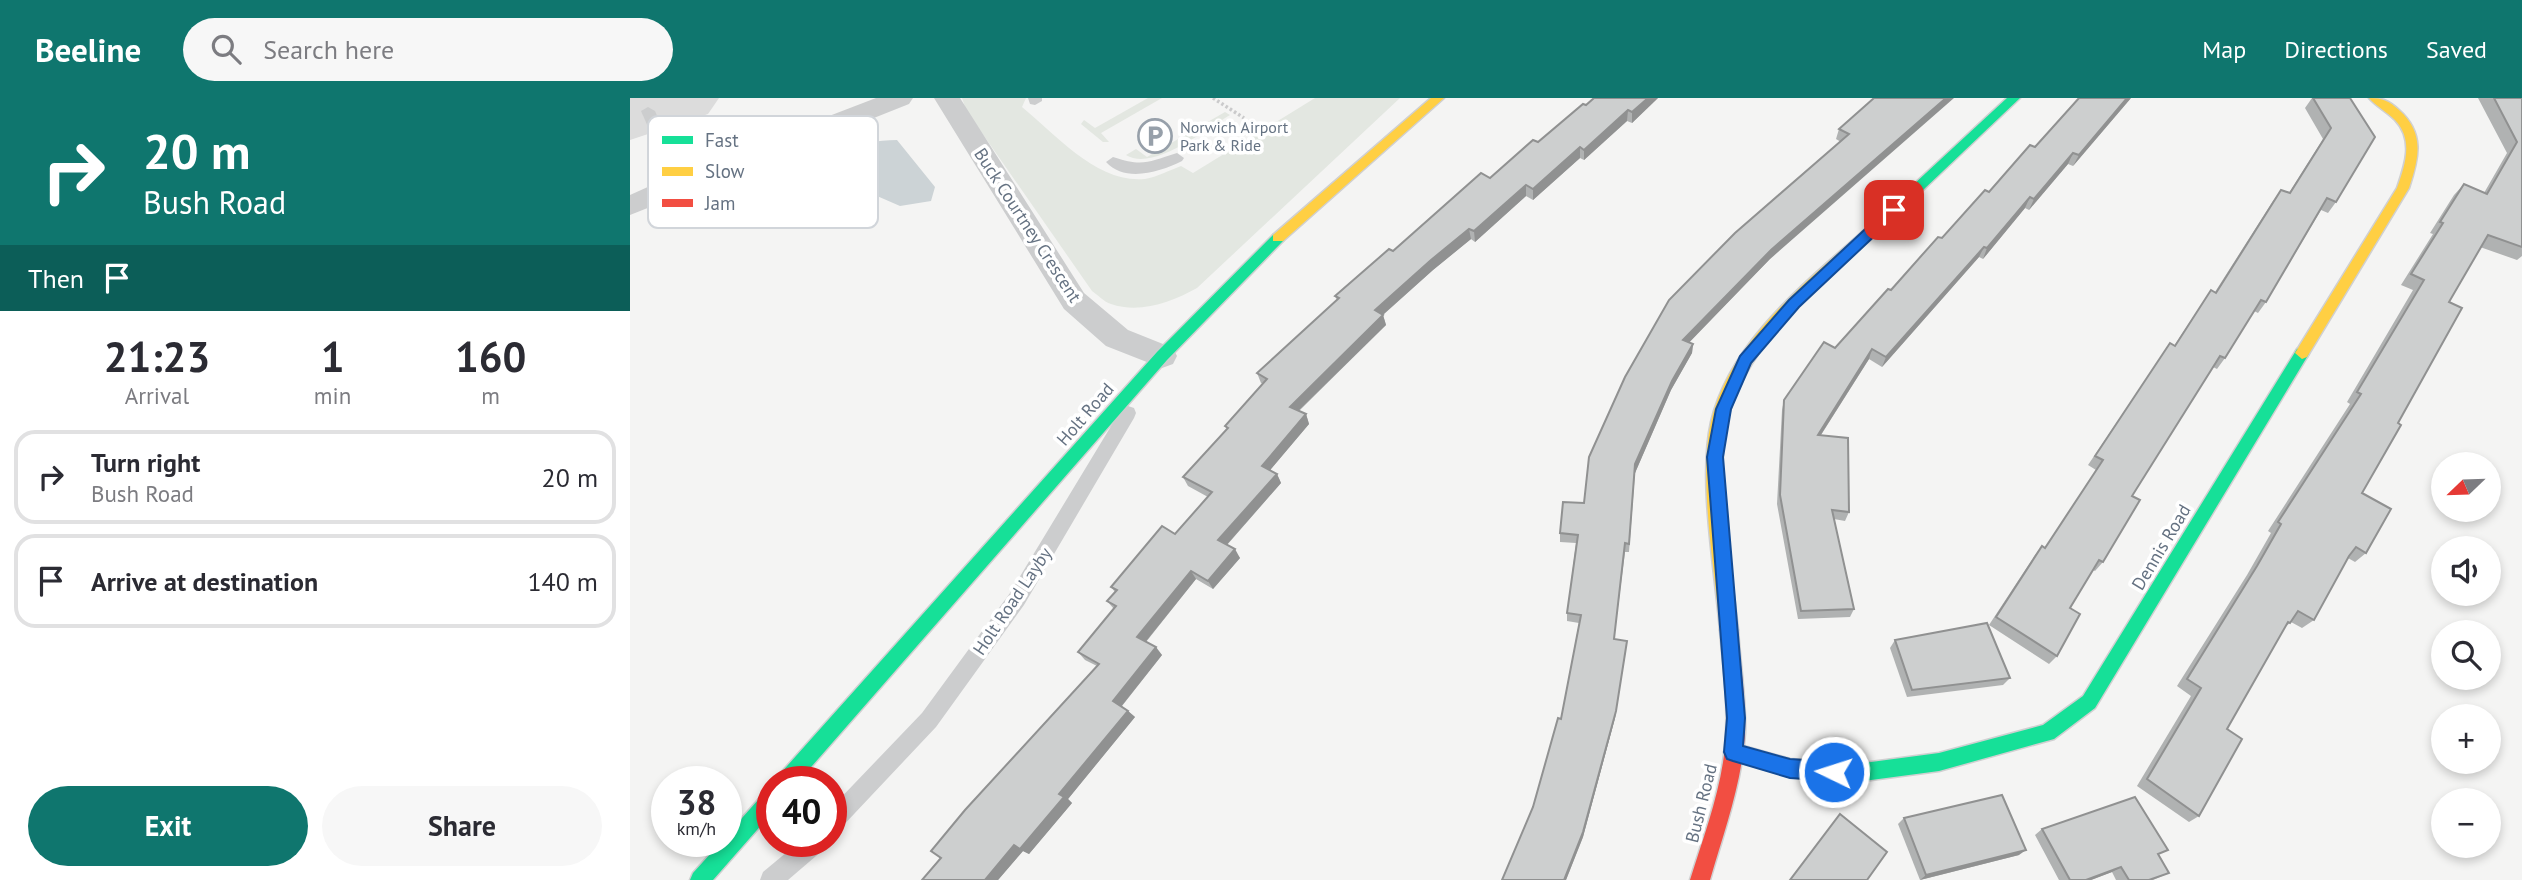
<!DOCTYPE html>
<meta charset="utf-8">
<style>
body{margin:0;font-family:"PT Sans",sans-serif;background:#f7f7f7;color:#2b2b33;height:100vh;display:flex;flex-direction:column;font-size:26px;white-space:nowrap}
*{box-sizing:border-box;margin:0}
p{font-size:23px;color:#7c7c81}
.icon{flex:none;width:38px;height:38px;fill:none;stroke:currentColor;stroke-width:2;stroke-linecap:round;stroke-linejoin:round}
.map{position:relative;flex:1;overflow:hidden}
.drawer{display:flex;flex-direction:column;background:#fff;width:630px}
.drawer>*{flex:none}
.banner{background:#0f766e;color:#fff;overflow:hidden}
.needle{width:46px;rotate:247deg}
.buttons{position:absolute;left:1801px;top:354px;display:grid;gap:14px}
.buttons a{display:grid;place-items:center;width:70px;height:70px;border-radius:50%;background:#fff;box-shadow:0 4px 10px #0003;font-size:35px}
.speed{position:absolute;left:21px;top:668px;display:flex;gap:14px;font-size:35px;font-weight:700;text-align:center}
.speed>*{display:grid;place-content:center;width:91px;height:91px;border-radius:50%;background:#fff;box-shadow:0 4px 10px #0003;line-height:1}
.speed small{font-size:18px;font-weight:400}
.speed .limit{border:10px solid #d22;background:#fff;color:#111}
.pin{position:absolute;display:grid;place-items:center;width:60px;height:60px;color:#fff;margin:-30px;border-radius:14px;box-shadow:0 4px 10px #0006}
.me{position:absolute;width:77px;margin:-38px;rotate:274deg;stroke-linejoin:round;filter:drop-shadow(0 0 5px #0008)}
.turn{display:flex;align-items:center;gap:24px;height:147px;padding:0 28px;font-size:32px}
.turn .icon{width:91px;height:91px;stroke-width:2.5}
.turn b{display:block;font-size:49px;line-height:60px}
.then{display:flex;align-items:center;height:66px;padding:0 28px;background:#0003;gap:14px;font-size:26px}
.eta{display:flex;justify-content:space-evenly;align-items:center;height:119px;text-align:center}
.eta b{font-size:42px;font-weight:700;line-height:49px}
.button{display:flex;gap:14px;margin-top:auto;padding:14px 28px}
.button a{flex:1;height:80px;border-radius:42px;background:#0f766e;color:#fff;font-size:28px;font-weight:700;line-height:80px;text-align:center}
.button a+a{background:#f7f7f7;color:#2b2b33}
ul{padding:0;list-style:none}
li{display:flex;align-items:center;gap:21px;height:94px;margin:0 14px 10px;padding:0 14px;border:4px solid #e1e1e2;border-radius:21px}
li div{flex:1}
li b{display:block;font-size:26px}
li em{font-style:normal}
header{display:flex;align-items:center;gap:42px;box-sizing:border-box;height:98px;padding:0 35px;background:#0f766e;color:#fff}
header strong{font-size:33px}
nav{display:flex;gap:38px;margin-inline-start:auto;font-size:24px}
.search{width:490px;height:63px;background:#f7f7f7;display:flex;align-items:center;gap:18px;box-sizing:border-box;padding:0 24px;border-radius:38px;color:#7c7c81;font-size:26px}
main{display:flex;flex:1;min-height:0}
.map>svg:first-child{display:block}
.green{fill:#e3e7e1}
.water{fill:#ccd3d6}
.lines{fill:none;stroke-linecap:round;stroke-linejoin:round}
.taxiway{fill:#dcdcdc;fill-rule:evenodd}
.fast-casing{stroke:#d0d0d1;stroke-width:3}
.slow-casing{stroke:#d0d0d1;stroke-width:3}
.jam-casing{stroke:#d0d0d1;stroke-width:3}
.path{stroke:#cacacb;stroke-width:3.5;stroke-dasharray:2.5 2.5;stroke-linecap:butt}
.lane{fill:#cccdce;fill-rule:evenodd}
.street{fill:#cccdce;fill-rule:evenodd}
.fast{fill:#16e098;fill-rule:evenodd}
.slow{fill:#ffcf43;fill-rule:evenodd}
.jam{fill:#f24e42;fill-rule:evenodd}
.wall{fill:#b0b2b2}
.shaded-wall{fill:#909191}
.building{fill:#cdcfcf;stroke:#909191;stroke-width:2}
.route{fill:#1a73e8;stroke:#114b97;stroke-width:2}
.labels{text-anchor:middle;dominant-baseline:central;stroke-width:7;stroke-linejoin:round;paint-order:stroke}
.far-poi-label{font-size:16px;fill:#657282;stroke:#fff;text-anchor:start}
.street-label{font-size:18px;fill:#657282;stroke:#fff}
.key{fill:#fff;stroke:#d1d5da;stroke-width:2}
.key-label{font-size:19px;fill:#657282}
</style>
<header>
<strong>Beeline</strong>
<div class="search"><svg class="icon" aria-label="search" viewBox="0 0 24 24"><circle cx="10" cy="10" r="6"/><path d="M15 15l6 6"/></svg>Search here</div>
<nav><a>Map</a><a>Directions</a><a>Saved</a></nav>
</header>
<main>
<section class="drawer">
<div class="banner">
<div class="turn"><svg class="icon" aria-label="right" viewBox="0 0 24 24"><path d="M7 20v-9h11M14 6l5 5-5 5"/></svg><div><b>20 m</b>Bush Road</div></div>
<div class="then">Then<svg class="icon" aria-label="arrive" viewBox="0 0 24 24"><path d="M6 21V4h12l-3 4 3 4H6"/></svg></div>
</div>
<div class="eta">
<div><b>21:23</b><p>Arrival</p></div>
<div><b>1</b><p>min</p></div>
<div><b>160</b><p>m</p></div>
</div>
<ul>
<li><svg class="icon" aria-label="right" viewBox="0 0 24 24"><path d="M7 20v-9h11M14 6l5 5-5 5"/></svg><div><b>Turn right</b><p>Bush Road</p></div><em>20 m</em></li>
<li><svg class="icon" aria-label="arrive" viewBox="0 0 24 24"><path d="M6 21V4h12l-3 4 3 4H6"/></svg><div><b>Arrive at destination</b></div><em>140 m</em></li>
</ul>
<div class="button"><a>Exit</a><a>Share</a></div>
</section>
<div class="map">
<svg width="1892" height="782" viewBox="0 0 1892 782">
<rect width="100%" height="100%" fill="#f4f4f3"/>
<!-- green -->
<g class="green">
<path d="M 332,0 L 396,0 L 392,9 C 426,37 468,86 515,81 C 527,79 540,72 551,68 L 563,75 L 685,0 L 770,0 L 567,190 C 542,204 510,216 481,206 C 474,204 468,197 462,193 L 336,12 Z"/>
<path d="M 518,0 L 532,0 L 471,35 L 479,44 L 473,44 L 451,26 L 454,22 L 465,30 Z"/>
<path d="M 595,14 L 600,17 C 575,32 523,74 496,57 L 506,51 L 517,59 Z"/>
</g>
<!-- water -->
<path class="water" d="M 267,42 L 305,89 L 301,103 L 270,108 L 208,81 L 169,85 L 160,77 C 192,53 228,43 267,42 Z"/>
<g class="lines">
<!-- taxiway -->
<path class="taxiway" d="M 0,0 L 89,0 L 78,16 L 0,42 Z"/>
<!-- fast casing -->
<g class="fast-casing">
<g id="fast">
<path d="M 1377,0 L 1390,0 L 1253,130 L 1243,130 L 1243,124 Z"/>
<path d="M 648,135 L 655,140 L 653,143 L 537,262 L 168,684 L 147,684 L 149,677 L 527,254 L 643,137 Z"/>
<path d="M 1672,249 L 1679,255 L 1677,259 L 1465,610 L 1424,641 L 1309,673 L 1226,684 L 1160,679 L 1097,660 L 1094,654 L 1097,648 L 1103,645 L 1160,661 L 1226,666 L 1309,655 L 1413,627 L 1453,598 L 1667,251 Z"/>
<path d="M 142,692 L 142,715 L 83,782 L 60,782 L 63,775 L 91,744 L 96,744 L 96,738 L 135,694 Z"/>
</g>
</g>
<!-- slow casing -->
<g class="slow-casing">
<g id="slow">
<path d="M 801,0 L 814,0 L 653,143 L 643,143 L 643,137 Z"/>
<path d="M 1739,0 C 1753,0 1759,3 1769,12 C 1795,35 1789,60 1779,90 L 1677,259 L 1672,261 L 1665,255 L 1767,90 C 1775,67 1784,42 1765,22 C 1757,14 1746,8 1739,0 Z"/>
<path d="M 1248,122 L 1253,124 L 1253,130 C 1194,185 1116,242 1097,324 C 1084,379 1102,474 1108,532 L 1105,538 L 1099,540 L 1093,538 L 1090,532 C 1085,473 1068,381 1081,324 C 1101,239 1182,180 1243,124 Z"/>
</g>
</g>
<!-- jam casing -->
<g class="jam-casing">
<path id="jam" d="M 1099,524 L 1105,526 L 1108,532 C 1110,566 1116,600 1115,635 C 1112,685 1094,734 1080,782 L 1060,782 C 1075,734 1094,685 1096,635 C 1098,600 1093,566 1090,532 L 1093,526 Z"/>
</g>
<!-- path -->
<path class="path" d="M 583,0 L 614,20"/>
<!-- lane -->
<g class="lane">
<path d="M 398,0 L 412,0 L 412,3 L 405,7 L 400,6 Z"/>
<path d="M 18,9 L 25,13 L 57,85 L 55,88 L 50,90 L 43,85 L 11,13 Z"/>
<path d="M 547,55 L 554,60 L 552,63 C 530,74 495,85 476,64 L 483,59 C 513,69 518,64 547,55 Z"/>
<path d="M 498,308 L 504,310 L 506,315 L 504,320 L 394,507 L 306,629 L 208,733 L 201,736 L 201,710 L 292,615 L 380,495 L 492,310 Z"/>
<path d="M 169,744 L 196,744 L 193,752 L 158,782 L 130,782 L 133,774 Z"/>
</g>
<!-- street -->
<g class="street">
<path d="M 246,0 L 283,0 L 279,6 L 0,117 L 0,97 L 40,79 Z"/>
<path d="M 304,0 L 330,0 L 454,195 L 498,232 L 543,250 L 547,258 L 543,266 L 532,270 L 476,248 L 434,211 Z"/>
</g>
<!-- fast -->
<use href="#fast" class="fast"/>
<!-- slow -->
<use href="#slow" class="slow"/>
<!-- jam -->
<use href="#jam" class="jam"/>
</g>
<!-- wall -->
<g class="wall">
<path d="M 1028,0 L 1002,25 L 997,23 L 954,62 L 950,60 L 903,102 L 896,98 L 845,144 L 841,141 L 803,172 L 753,217 L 756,227 L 669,313 L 676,316 L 679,326 L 640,372 L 647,376 L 651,385 L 597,447 L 610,460 L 583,491 L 566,481 L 516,544 L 532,557 L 492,608 L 505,619 L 438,701 L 442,705 L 399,756 L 393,753 L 368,782 L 292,782 L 467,568 L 455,562 L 448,554 L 484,511 L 477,503 L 485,494 L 481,489 L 545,436 L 578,399 L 558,388 L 553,379 L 597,331 L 595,328 L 633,286 L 631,285 L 627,275 L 707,202 L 705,198 L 956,7 Z"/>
<path d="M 1244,0 L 1139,162 L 1059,244 L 1063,246 L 1062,255 L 1041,292 L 1005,375 L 999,454 L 995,454 L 984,541 L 996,551 L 985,620 L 953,739 L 936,782 L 872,782 L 903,709 L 931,621 L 949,525 L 937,523 L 937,515 L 946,445 L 930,444 L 930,435 L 954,405 L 959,359 L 1211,44 L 1206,41 L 1209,31 Z"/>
<path d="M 1501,0 L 1443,68 L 1438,66 L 1399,112 L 1395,110 L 1353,161 L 1349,159 L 1252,269 L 1239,261 L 1191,337 L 1219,414 L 1215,423 L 1204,421 L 1224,511 L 1220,519 L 1168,521 L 1147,406 L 1152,312 L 1154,302 L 1312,140 L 1405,49 Z"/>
<path d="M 1682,0 L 1720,0 L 1706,104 L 1698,115 L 1691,112 L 1636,204 L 1628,215 L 1624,213 L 1595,260 L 1587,271 L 1583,269 L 1502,398 L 1473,464 L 1465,473 L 1463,472 L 1440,510 L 1427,558 L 1419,566 L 1359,527 L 1405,457 L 1412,448 L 1415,450 L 1466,372 L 1458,367 L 1533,256 L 1544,248 L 1581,192 L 1585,194 L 1643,103 L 1651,92 L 1659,95 L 1693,41 L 1675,10 Z"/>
<path d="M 1848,0 L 1892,0 L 1892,158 L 1887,162 L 1850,149 L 1819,204 L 1768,325 L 1732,395 L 1736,455 L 1725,464 L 1718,460 L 1684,522 L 1672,530 L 1661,524 L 1655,529 L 1597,631 L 1569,718 L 1559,724 L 1507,688 L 1561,598 L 1547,588 L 1617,477 L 1641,435 L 1638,433 L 1720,306 L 1717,304 L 1783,192 L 1771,187 L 1803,136 L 1800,135 L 1824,97 L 1834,86 L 1854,95 L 1877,55 Z"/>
<path d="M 1265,542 L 1380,580 L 1373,587 L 1277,599 L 1260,550 Z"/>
<path d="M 1274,720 L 1389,757 L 1290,782 L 1268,726 Z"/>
<path d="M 1412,731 L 1529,757 L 1539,775 L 1523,782 L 1486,782 L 1482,774 L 1461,782 L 1429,782 L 1405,737 Z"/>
</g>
<!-- shaded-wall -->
<g class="shaded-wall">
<path d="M 1018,0 L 1028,0 L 1002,25 L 1002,14 Z"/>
<path d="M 1316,0 L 1324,0 L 1139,162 L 1052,252 L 1053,242 L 1141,152 Z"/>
<path d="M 1497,0 L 1501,0 L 1443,68 L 1449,57 Z"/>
<path d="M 998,12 L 997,23 L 954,62 L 954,52 Z"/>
<path d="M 950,49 L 950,60 L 903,102 L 903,91 Z"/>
<path d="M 1443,55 L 1438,66 L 1399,112 L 1404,101 Z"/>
<path d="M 896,87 L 896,98 L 845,144 L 844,133 Z"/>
<path d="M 1400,99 L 1395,110 L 1353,161 L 1357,150 Z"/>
<path d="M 839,131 L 841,141 L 803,172 L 747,222 L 745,212 L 801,162 Z"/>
<path d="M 1354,149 L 1349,159 L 1252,269 L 1256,259 Z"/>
<path d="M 753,217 L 756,227 L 663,318 L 660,309 Z"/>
<path d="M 1063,246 L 1062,255 L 1041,292 L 1005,375 L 1005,366 L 1042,283 Z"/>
<path d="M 1242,251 L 1239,261 L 1185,346 L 1188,337 Z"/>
<path d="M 676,316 L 679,326 L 636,377 L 632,368 Z"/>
<path d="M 647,376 L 651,385 L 593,451 L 588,442 Z"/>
<path d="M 605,451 L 610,460 L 583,491 L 578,483 Z"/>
<path d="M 561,473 L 566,481 L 513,547 L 507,539 Z"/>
<path d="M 526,549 L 532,557 L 490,610 L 483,603 Z"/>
<path d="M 996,551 L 985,620 L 953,739 L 936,782 L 934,782 Z"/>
<path d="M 498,613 L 505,619 L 438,701 L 442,705 L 399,756 L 393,753 L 368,782 L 355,782 Z"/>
<path d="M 1396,752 L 1389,757 L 1290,782 L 1296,777 Z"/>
<path d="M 1491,769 L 1482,774 L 1461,782 L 1456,782 Z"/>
</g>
<!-- building -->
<g class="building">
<path d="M 964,0 L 1018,0 L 1002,14 L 998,12 L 954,52 L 950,49 L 903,91 L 896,87 L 844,133 L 839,131 L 801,162 L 745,212 L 753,217 L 660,309 L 676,316 L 632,368 L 647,376 L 588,442 L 605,451 L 578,483 L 561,473 L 507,539 L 526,549 L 483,603 L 498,613 L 429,696 L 434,699 L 390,751 L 384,747 L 355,782 L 292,782 L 311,760 L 301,753 L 335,712 L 469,566 L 448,554 L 486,508 L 477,503 L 487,492 L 481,489 L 532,428 L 545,436 L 582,394 L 553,379 L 598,330 L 595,328 L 637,281 L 627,275 L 709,200 L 705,198 L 759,151 L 763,153 L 851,75 L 860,80 L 903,42 L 908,44 L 953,6 L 956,7 Z"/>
<path d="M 1244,0 L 1316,0 L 1141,152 L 1053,242 L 1063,246 L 1042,283 L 1005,366 L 999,446 L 995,445 L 984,541 L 997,543 L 986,613 L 953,734 L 934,782 L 872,782 L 903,709 L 928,620 L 931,621 L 951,517 L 937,515 L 948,437 L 930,435 L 933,404 L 954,405 L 959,359 L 995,279 L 1039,202 L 1105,135 L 1219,36 L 1209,31 Z"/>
<path d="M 1449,0 L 1497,0 L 1449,57 L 1443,55 L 1404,101 L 1400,99 L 1357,150 L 1354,149 L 1256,259 L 1242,251 L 1188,337 L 1218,340 L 1219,414 L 1202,412 L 1224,511 L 1171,513 L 1150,397 L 1154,302 L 1194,244 L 1205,250 L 1258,191 L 1261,192 L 1308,139 L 1312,140 L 1355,92 L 1359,94 L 1400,47 L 1405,49 Z"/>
<path d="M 1683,0 L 1720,0 L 1745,39 L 1706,104 L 1697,100 L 1636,204 L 1631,202 L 1595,260 L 1590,258 L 1502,398 L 1510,402 L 1473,464 L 1469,462 L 1440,510 L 1450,516 L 1427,558 L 1366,519 L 1412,448 L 1415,450 L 1473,362 L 1465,358 L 1540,245 L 1545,248 L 1581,192 L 1586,195 L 1651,92 L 1660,95 L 1701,30 Z"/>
<path d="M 1864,0 L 1892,0 L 1892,149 L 1858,137 L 1819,204 L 1832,210 L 1768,325 L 1771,327 L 1732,395 L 1761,411 L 1736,455 L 1726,449 L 1719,458 L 1684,522 L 1668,513 L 1660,525 L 1658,524 L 1597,631 L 1612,641 L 1569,718 L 1517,681 L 1571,590 L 1557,581 L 1627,468 L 1651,426 L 1648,424 L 1731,296 L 1727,294 L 1794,182 L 1781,176 L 1813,125 L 1810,124 L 1834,86 L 1857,96 L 1887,44 Z"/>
<path d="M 1357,525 L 1380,580 L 1282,592 L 1265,542 Z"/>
<path d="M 1372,697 L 1396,752 L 1296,777 L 1274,720 Z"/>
<path d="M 1505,699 L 1538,752 L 1528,756 L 1539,775 L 1519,782 L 1499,782 L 1491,769 L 1456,782 L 1440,782 L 1412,731 Z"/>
<path d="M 1210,716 L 1257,754 L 1237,782 L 1160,782 Z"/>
</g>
<!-- route -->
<path class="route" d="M 1264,108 L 1270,112 L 1269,115 L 1169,209 L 1121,265 L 1101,311 L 1093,359 L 1115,620 L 1113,648 L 1160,661 L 1204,664 L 1210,667 L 1213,674 L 1210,680 L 1204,683 L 1160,680 L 1103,663 L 1097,661 L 1094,654 L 1097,620 L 1077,359 L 1086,311 L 1110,258 L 1159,202 L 1259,109 Z"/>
<!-- icons -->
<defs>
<g id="parking-ring" transform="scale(1.75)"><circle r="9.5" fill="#fff" stroke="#97a0aa" stroke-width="1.5"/><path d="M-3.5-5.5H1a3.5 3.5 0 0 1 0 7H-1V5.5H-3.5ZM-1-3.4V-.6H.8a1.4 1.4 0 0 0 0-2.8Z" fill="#97a0aa"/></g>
</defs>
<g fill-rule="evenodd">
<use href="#parking-ring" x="525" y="38"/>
</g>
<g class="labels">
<!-- far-poi labels -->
<g class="far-poi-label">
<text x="550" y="29">Norwich Airport<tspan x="550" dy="18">Park &amp; Ride</tspan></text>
</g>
<!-- street labels -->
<g class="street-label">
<text transform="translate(398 127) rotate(57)">Buck Courtney Crescent</text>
<text transform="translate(455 316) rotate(-49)">Holt Road</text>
<text transform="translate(1531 449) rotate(-59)">Dennis Road</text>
<text transform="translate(382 503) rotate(-56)">Holt Road Layby</text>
<text transform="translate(1071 705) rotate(-76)">Bush Road</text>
</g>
</g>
<!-- legend -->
<rect x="18" y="18" width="230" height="112" rx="10" class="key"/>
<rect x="32" y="38" width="31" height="8" fill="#16e098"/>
<rect x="32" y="69" width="31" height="9" fill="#ffcf43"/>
<rect x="32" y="101" width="31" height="8" fill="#f24e42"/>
<g class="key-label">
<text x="75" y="49">Fast</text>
<text x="75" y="80">Slow</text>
<text x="75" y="112">Jam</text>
</g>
</svg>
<div class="buttons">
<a><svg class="needle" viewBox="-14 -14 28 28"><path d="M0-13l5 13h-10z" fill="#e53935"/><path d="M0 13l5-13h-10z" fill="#7c7c81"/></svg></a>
<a><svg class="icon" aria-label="sound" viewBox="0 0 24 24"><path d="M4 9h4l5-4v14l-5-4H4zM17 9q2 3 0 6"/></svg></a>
<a><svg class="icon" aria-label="search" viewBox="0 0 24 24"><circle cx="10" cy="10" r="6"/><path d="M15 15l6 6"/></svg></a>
<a>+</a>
<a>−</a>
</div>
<div class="speed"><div>38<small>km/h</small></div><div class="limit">40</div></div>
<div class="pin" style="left:1264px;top:112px;background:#d93025"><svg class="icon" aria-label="arrive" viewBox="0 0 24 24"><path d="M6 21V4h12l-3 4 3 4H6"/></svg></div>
<svg class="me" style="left:1204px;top:674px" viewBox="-20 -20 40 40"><circle r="17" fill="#1a73e8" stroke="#fff" stroke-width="3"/><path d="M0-11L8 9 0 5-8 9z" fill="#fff"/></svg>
</div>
</main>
